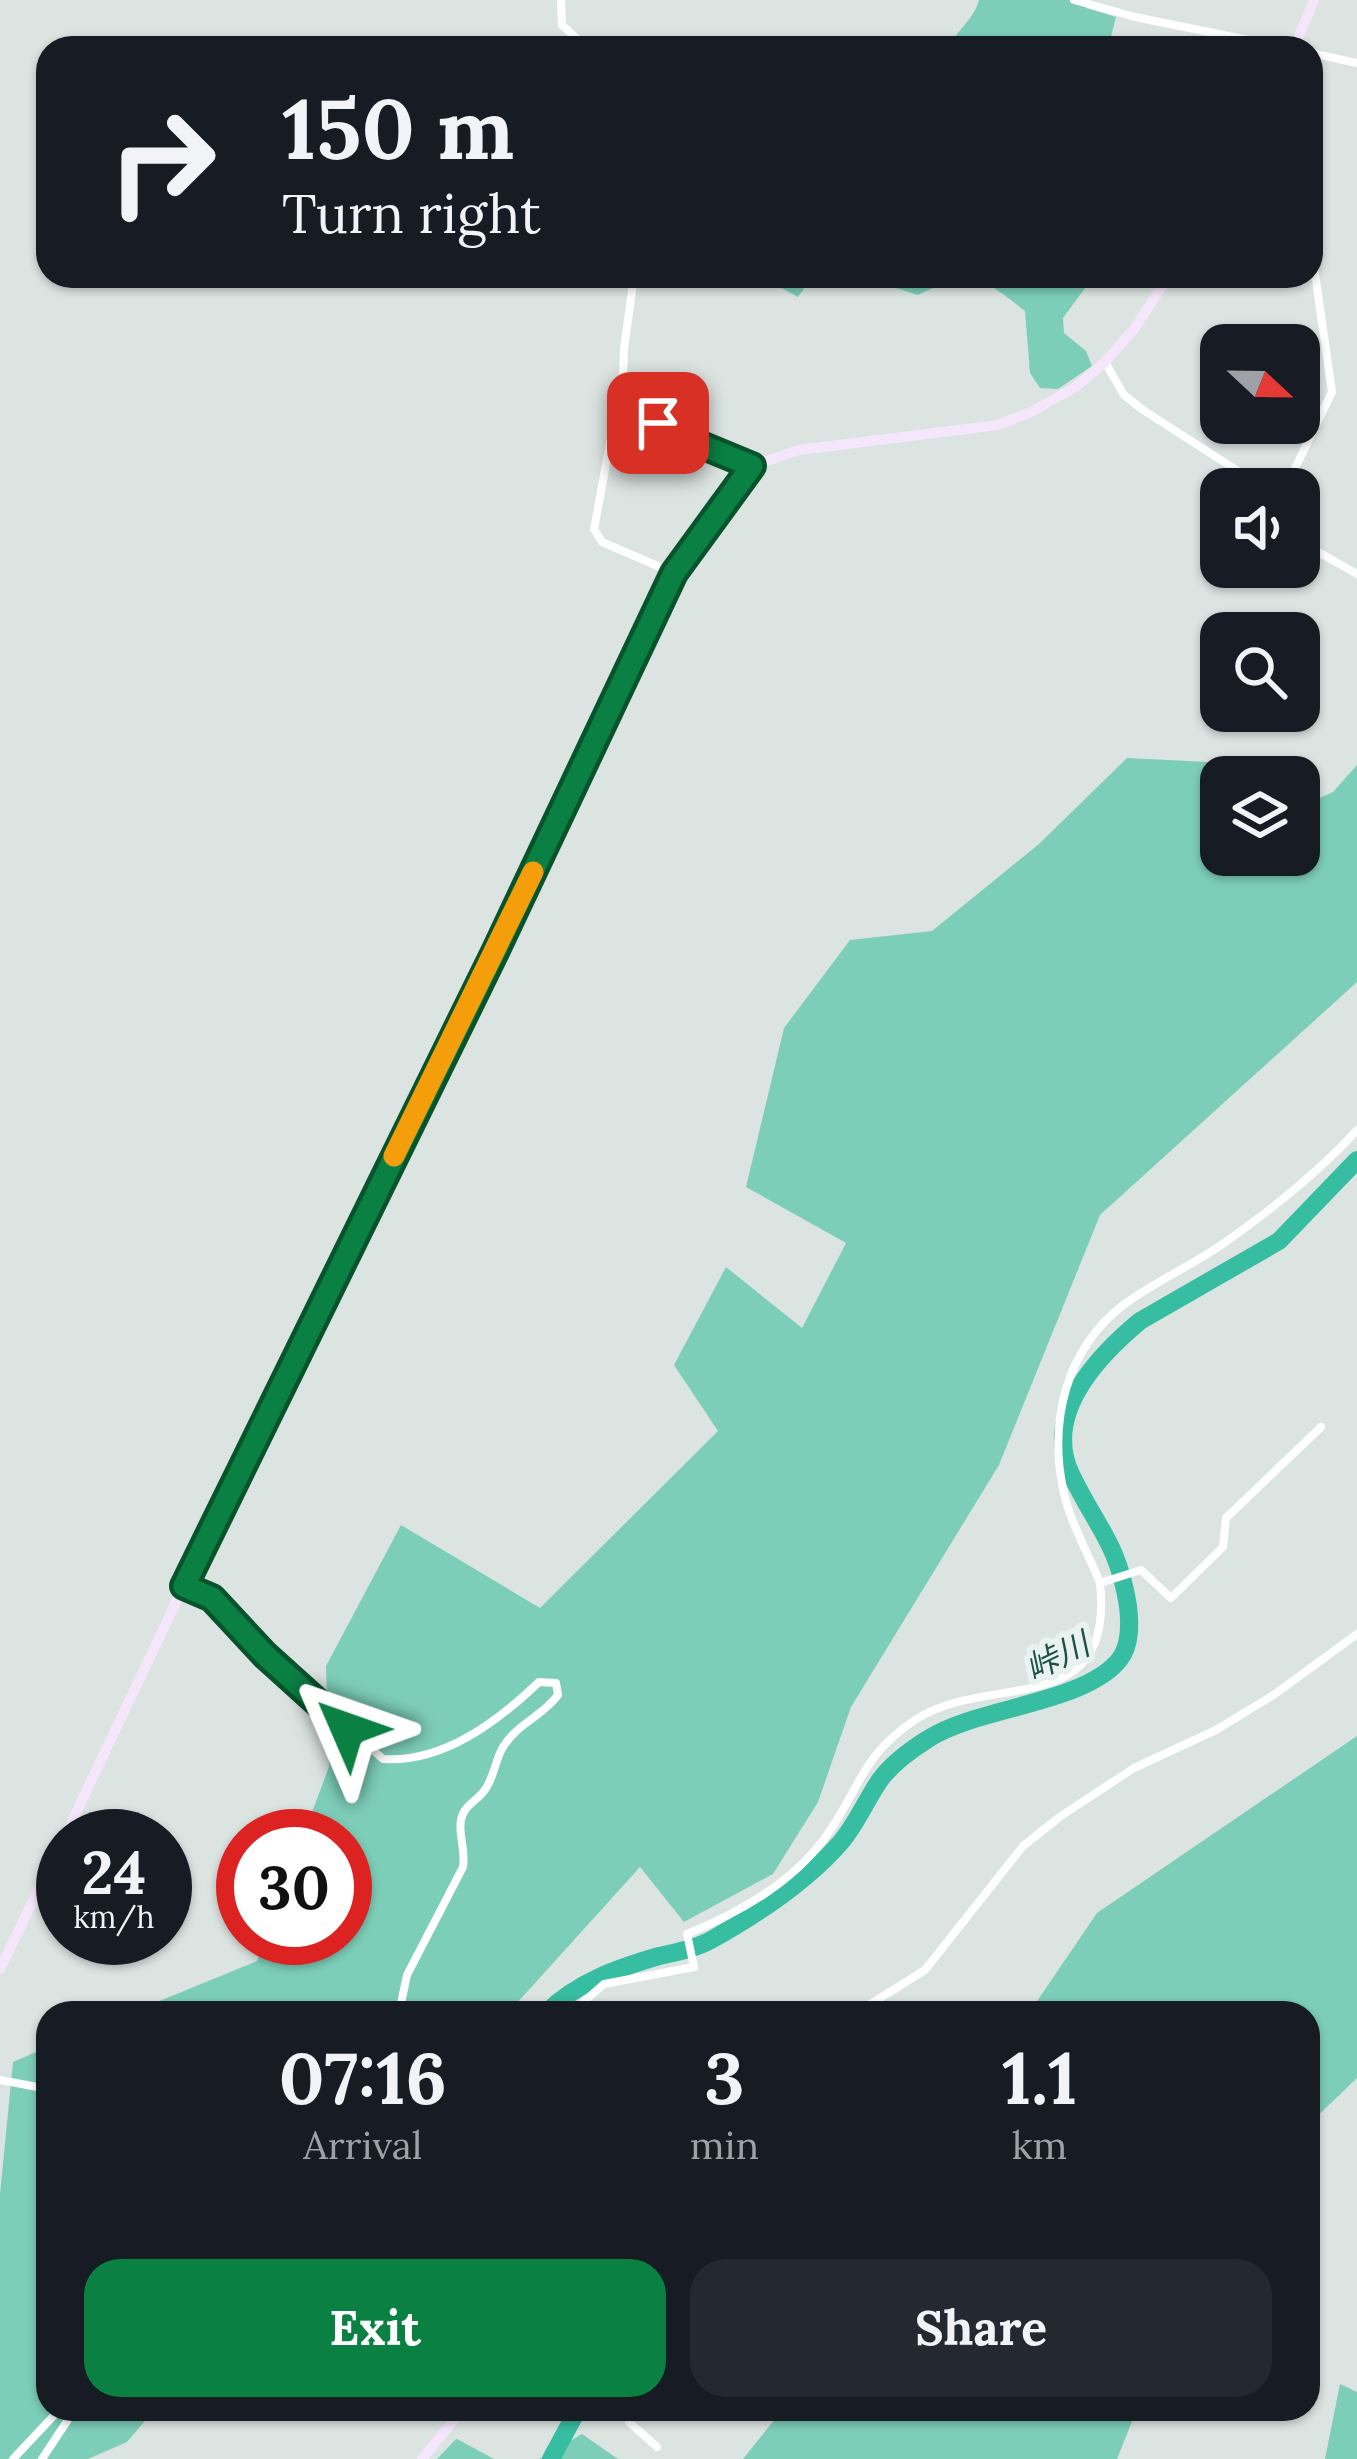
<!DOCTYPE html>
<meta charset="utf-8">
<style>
body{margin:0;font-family:Lora,"Noto Sans JP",serif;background:#242831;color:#f1f3f6;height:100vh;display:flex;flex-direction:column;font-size:45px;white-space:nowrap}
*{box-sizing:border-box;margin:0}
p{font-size:39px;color:#9ea1a6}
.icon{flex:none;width:66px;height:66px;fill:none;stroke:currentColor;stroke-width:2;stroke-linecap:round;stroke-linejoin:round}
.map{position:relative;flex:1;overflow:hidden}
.drawer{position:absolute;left:36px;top:2001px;width:1284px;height:420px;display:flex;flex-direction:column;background:#171b24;border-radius:36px;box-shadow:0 3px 9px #0004}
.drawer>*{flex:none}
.hud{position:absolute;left:36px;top:36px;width:1287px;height:252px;border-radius:36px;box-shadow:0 3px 9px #0004;background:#171b24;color:#f1f3f6;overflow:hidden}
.needle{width:78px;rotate:112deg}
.fabs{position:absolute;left:1200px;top:324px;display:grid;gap:24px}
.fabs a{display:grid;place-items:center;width:120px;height:120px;border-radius:24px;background:#171b24;box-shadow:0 3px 9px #0004;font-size:60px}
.speed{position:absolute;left:36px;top:1809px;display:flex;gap:24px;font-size:60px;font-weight:700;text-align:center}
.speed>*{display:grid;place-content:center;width:156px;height:156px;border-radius:50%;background:#171b24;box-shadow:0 3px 9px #0004;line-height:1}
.speed small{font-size:30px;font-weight:400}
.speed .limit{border:18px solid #d22;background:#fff;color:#111}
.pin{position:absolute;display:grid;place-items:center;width:102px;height:102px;color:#fff;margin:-51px;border-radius:24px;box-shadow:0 6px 18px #0006}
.me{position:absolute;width:132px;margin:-66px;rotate:313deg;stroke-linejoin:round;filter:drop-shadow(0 0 9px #0008)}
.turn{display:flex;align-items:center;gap:42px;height:252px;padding:0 48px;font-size:54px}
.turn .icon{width:156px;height:156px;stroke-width:2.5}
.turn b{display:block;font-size:84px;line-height:102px}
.eta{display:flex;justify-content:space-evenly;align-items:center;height:204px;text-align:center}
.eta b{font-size:72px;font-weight:800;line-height:84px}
.action{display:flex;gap:24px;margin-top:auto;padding:24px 48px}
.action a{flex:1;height:138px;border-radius:36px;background:#0b8043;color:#fff;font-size:48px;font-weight:800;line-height:138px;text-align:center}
.action a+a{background:#242831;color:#f1f3f6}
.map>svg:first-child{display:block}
.green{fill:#7dceb9}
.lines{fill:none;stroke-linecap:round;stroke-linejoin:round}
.river{stroke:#37bda2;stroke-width:18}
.street{stroke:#fff;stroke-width:8}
.secondary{stroke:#f6e6fb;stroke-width:10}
.route-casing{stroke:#07532c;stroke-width:30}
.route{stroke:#0b8043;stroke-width:21}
.slow{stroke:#f59e0b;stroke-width:21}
.labels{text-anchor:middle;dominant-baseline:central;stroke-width:12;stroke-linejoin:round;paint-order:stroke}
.water-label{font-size:33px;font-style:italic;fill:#1d5247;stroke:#e9f2ef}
</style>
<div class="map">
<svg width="1357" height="2459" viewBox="0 0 1357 2459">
<rect width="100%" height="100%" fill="#dce4e2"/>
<!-- green -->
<g class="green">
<path d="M 979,0 L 1087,0 L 1086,8 L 1116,17 L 1108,48 L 950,48 C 955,30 973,22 979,0 Z"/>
<path d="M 813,276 L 798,297 L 761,277 L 762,276 Z"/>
<path d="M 857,276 L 1094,276 L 1063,318 L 1064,333 L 1086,351 L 1092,366 L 1058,389 L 1040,388 L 1030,373 L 1025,311 C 979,275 972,269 918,295 Z"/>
<path d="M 1127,758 L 1228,763 L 1243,777 L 1221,777 L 1221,855 L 1299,855 L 1299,807 L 1333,792 L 1357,765 L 1357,982 L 1100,1215 L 999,1465 L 851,1707 L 818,1802 L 773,1874 L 684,1922 L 640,1867 L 508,2013 L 130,2013 L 257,1961 L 265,1938 L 345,1938 L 345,1836 L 303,1836 L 329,1767 L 326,1666 L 401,1525 L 540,1608 L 718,1431 L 674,1365 L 726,1267 L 802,1328 L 846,1243 L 746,1187 L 784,1028 L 850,940 L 932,931 L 1039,844 Z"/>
<path d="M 1357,1736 L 1357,2078 L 1309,2124 L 1308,2013 L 1029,2013 L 1097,1913 Z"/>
<path d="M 48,2047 L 48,2409 L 155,2409 L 127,2442 L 88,2459 L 0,2459 L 0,2194 L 13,2062 Z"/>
<path d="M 1340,2384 L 1357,2392 L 1357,2459 L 1325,2459 Z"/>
<path d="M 783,2409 L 1137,2409 L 1117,2459 L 743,2459 Z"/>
<path d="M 582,2434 L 618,2459 L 539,2459 Z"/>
<path d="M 456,2439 L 457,2439 L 494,2459 L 437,2459 Z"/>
</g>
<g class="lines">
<!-- river -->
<g class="river">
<path d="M 546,2013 C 577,1982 618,1968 659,1956 C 676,1952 695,1949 711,1940 C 756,1915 807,1881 841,1842 C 857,1823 866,1800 880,1780 C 891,1765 912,1749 928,1739 C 976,1707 1085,1704 1120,1659 C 1131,1644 1130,1623 1128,1606 C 1118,1542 1096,1527 1071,1474 C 1042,1414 1098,1356 1140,1321 L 1279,1241 L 1357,1160"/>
<path d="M 551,2459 L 578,2409"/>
</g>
<!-- street -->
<g class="street">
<path d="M 561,0 L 562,25 L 587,48"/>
<path d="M 1074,0 L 1135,17 L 1288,48"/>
<path d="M 1311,53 L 1357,63"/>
<path d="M 634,276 L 624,349 L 622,403 L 610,443 L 594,529 L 602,542 L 674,573"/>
<path d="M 1105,362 L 1124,395 L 1143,410 L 1266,489"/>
<path d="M 622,403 L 694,442 L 752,466"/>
<path d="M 1285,489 L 1332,392 L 1311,246"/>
<path d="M 1299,541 L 1357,574"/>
<path d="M 1100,1583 C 1088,1553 1069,1520 1063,1489 C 1049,1421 1066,1350 1122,1306 C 1153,1282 1192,1266 1224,1243 C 1271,1210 1318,1173 1357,1130"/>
<path d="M 184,1586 L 212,1598 L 265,1655 L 383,1759 C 443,1763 497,1722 539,1682 L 556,1683 L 558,1695 C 544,1715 518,1723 503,1747 C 495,1760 494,1779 484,1791 C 477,1801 463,1806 461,1820 C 458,1835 466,1850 463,1867 L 407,1975 L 399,2013"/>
<path d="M 571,2013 L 604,1984 L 694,1967 L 687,1934 C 739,1913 794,1882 827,1835 C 861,1787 861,1756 915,1720 C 989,1671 1115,1723 1100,1583 L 1141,1570 L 1171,1598 L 1223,1547 L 1226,1518 L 1321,1427"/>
<path d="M 856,2013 L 925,1970 L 1023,1846 L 1061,1816 L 1134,1768 L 1216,1730 L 1275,1694 L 1357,1634"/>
<path d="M 0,2080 L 48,2089"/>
<path d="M 633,2409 L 629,2422 L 657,2447"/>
<path d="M 13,2459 L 60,2409"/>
<path d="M 42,2459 L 75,2409"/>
</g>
<!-- secondary -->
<g class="secondary">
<path d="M 1294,48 L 1314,0"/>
<path d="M 65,1836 L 214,1522 L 495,952 L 674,573 L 752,466 L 799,450 L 998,425 L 1033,411 L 1077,386 L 1105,362 L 1134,329 L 1169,276"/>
<path d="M 0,1969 L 63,1839"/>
<path d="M 422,2459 L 463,2409"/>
</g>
</g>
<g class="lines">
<!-- route casing -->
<g class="route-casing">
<path id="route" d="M 347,1729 L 265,1655 L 212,1598 L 184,1586 L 495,952 L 674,573 L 752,466 L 694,442 L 658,423"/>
</g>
<!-- route -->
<use href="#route" class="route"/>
<!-- slow -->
<path class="slow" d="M 394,1156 L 533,872"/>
</g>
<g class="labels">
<!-- water labels -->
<g class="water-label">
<text transform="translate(1057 1656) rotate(-26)">峠川</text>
</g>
</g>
</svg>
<div class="fabs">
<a><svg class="needle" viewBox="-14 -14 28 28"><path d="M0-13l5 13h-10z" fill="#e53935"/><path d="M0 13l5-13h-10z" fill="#9ea1a6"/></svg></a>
<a><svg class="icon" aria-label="sound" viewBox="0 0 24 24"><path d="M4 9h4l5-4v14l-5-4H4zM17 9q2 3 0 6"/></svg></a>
<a><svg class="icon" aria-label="search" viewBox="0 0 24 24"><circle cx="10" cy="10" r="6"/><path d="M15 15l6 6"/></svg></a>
<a><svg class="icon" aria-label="layers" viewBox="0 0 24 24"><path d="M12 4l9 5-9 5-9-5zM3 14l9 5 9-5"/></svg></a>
</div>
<div class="speed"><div>24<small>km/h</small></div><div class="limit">30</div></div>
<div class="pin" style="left:658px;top:423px;background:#d93025"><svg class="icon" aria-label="arrive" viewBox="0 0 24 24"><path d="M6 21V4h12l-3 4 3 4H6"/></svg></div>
<svg class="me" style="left:347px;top:1729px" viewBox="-20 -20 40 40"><path d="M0-17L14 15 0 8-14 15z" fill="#0b8043" stroke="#fff" stroke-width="4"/></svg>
<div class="hud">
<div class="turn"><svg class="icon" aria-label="right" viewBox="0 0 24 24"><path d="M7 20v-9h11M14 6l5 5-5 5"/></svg><div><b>150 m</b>Turn right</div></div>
</div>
<section class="drawer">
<div class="eta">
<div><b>07:16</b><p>Arrival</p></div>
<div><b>3</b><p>min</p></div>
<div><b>1.1</b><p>km</p></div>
</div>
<div class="action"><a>Exit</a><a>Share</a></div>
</section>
</div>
